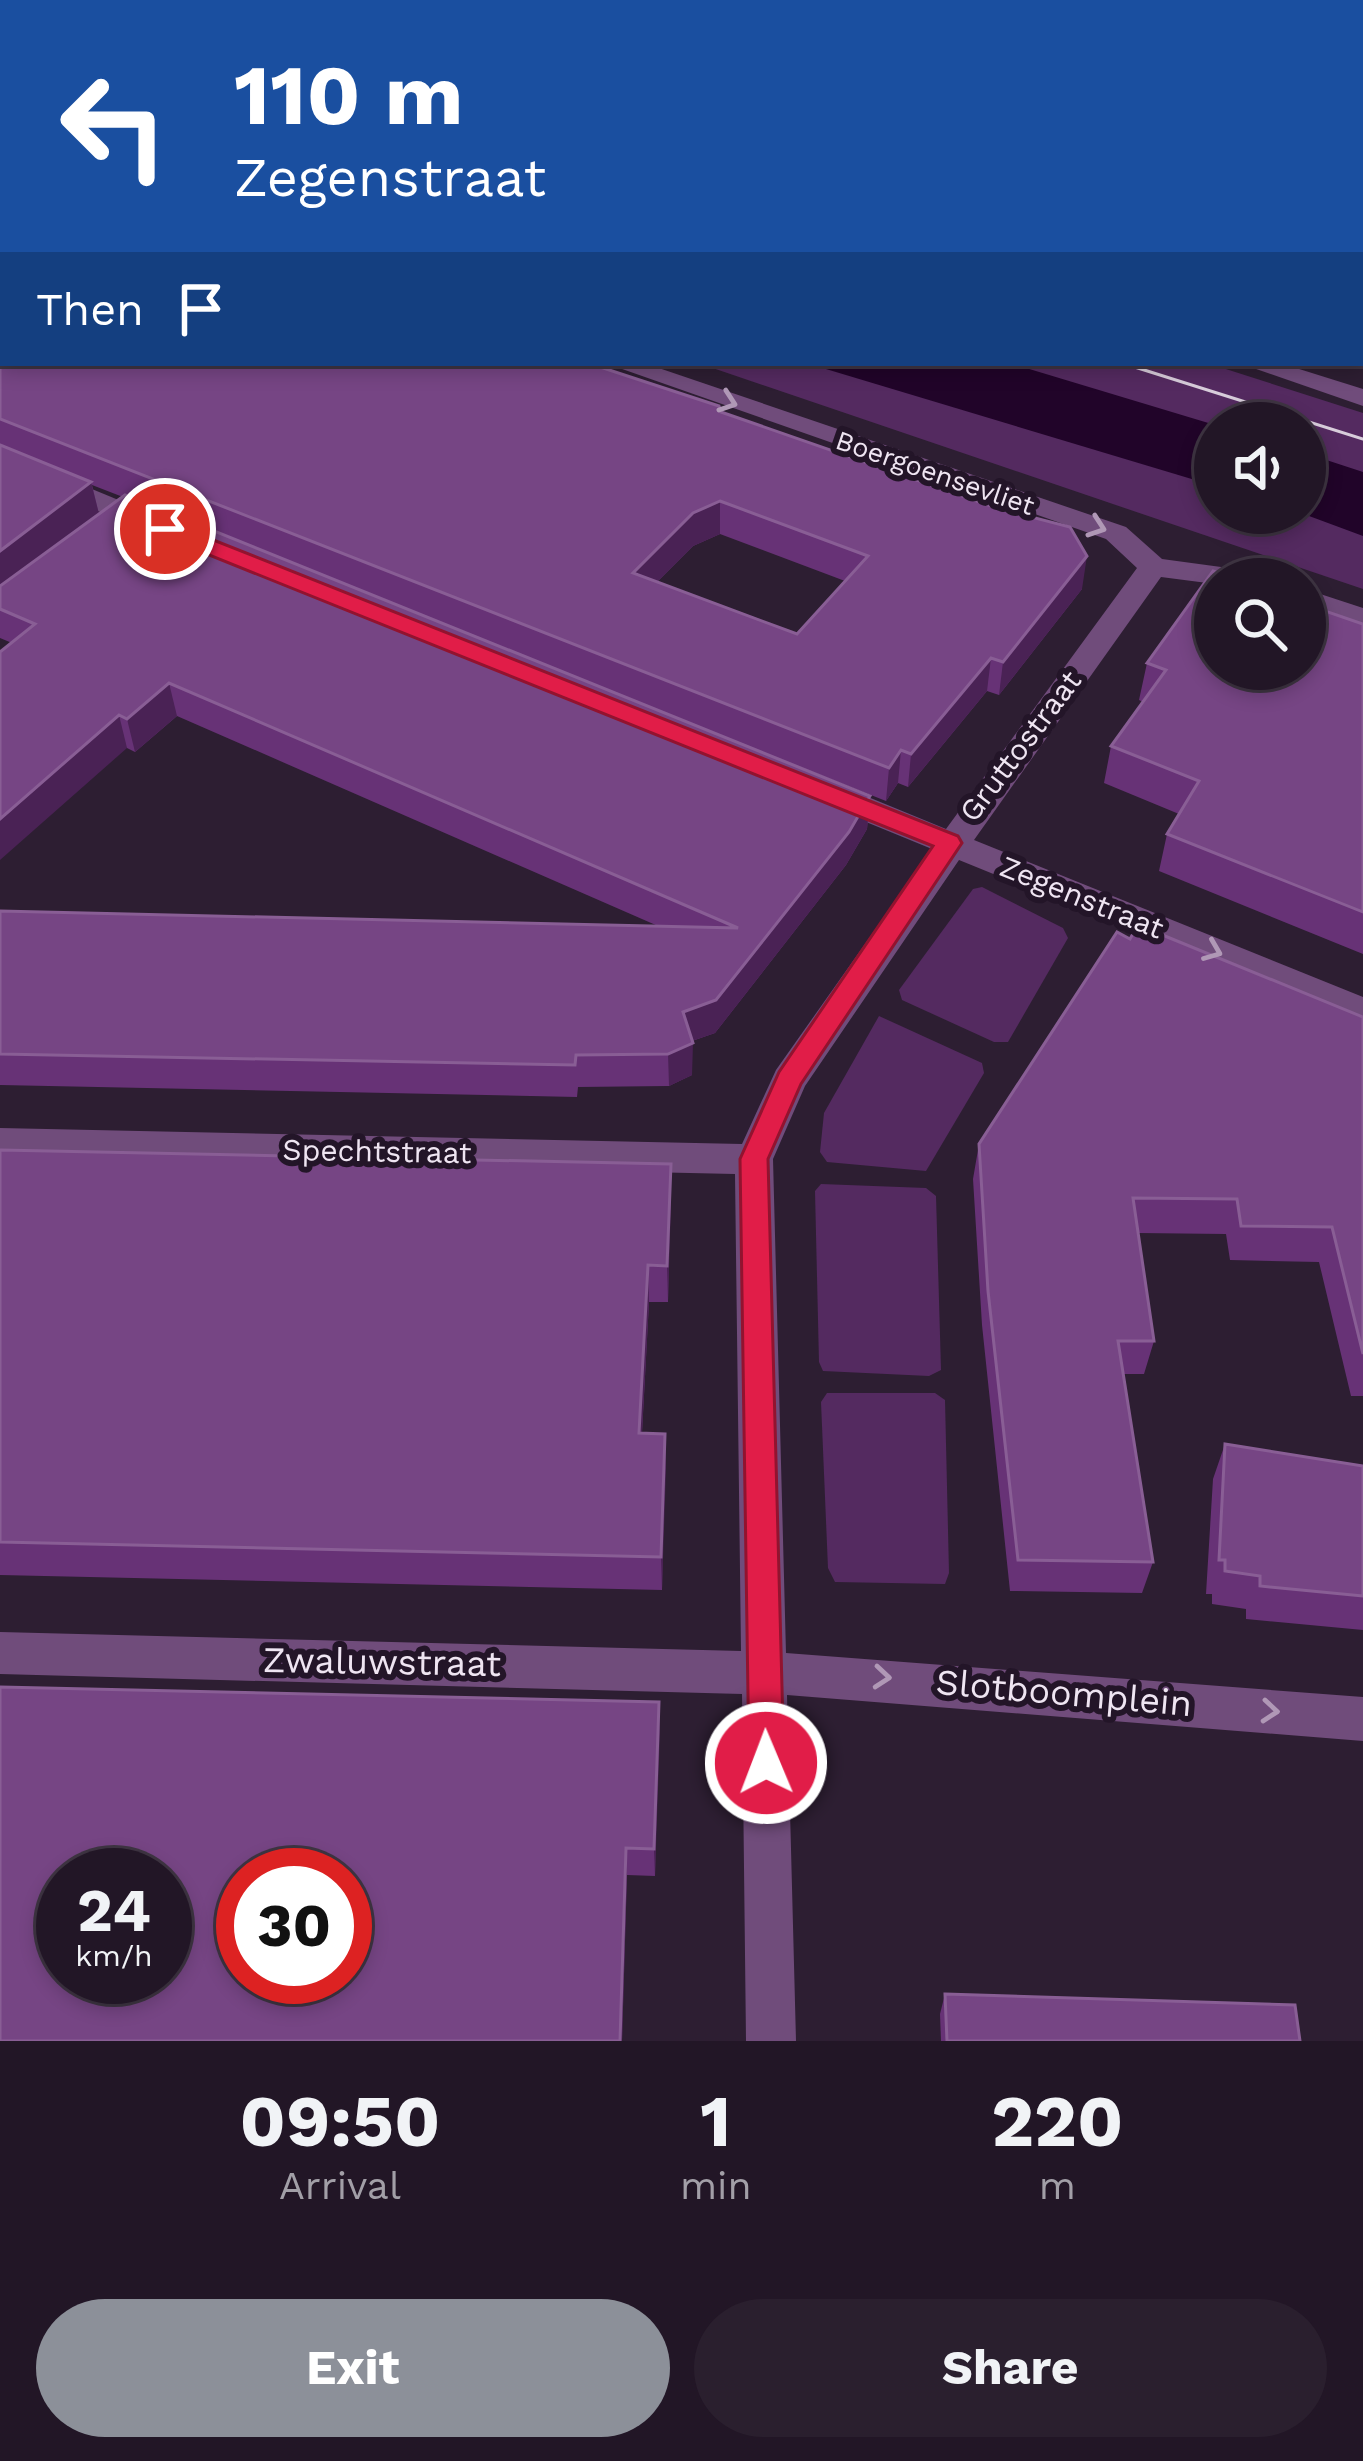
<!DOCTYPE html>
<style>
body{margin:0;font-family:"Work Sans",sans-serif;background:#2a1f2e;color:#f1f3f6;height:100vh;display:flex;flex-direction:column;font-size:45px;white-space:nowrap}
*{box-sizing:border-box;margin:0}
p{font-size:39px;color:#a29fa7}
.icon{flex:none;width:66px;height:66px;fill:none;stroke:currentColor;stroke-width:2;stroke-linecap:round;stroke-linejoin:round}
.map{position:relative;height:2041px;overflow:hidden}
.sheet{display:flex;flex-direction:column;background:#221626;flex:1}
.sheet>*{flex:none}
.guide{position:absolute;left:0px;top:0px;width:1365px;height:366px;box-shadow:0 6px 18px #0003,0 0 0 3px #3f3543;background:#1a4fa0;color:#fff;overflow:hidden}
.tools{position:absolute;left:1194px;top:402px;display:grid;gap:24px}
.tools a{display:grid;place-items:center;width:132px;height:132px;border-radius:50%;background:#221626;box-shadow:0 6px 18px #0003,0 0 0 3px #3f3543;font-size:60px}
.speed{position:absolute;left:36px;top:1848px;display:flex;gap:24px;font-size:60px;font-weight:700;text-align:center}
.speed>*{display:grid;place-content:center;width:156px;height:156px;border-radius:50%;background:#221626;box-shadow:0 6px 18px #0003,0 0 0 3px #3f3543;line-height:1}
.speed small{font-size:30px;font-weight:400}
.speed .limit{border:18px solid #d22;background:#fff;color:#111}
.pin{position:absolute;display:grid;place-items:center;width:102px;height:102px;color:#fff;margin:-51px;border:6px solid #fff;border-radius:50%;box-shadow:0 3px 12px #0007}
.me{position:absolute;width:132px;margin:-66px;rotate:359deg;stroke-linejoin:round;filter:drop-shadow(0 0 9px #0008)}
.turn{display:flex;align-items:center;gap:42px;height:252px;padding:0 36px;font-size:54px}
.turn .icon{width:156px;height:156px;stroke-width:2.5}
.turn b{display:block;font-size:84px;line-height:102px}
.then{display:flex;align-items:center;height:114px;padding:0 36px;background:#0003;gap:24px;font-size:45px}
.eta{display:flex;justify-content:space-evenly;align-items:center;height:204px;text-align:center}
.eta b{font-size:72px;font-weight:700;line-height:84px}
.cta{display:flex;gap:24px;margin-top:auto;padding:24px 36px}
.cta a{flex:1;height:138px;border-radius:72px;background:#8c9099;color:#fff;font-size:48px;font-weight:700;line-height:138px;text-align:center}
.cta a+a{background:#2a1f2e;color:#f1f3f6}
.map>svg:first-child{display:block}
.green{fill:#542a60;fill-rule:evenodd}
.water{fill:#210429}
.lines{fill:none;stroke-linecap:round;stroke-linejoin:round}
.street{fill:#704c7b;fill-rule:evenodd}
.tram{stroke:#d8cddb;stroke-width:3}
.wall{fill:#673276;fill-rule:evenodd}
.shaded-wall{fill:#4a2255}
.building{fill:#764584;stroke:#895e95;stroke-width:3;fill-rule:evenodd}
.oneway{stroke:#b098b6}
.route{fill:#e11d48;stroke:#92132f;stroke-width:3}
.labels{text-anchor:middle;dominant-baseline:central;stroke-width:12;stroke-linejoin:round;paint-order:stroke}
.far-street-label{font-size:27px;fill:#efe5f2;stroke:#231528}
.street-label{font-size:30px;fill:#efe5f2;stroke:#231528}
.near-street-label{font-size:36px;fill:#efe5f2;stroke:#231528}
</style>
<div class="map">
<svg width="1363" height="2041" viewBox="0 0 1363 2041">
<rect width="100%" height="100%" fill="#2d1e32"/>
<!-- green -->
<g class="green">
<path d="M 698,363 L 1207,363 L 1363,413 L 1363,589 ZM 1215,423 L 1305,423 L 1305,513 L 1215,513 Z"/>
<path d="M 982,887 L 1063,928 L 1068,938 L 1008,1042 L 994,1042 L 902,1000 L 899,990 L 973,889 Z"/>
<path d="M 879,1016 L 982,1063 L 984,1073 L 926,1171 L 827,1162 L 820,1152 L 824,1113 Z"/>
<path d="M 821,1184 L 926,1188 L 936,1196 L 941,1370 L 929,1376 L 823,1371 L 819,1362 L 815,1191 Z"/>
<path d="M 827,1393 L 935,1393 L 945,1400 L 949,1573 L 945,1584 L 835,1582 L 828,1568 L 821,1402 Z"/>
</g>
<!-- water -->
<g class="water">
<path d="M 806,363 L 1009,363 L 1215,425 L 1215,486 Z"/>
<path d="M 1305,453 L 1363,472 L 1363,536 L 1301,513 L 1305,513 Z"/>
</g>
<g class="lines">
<!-- street -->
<g class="street">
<rect x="0" y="27" width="3" height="14"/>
<rect x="0" y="183" width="3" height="14"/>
<path d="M 1363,328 L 1363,345 L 1362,345 L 1362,328 Z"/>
<path d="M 605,363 L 644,363 L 1126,527 L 1162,559 L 1258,572 L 1262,579 L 1215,579 L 1215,584 L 1161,577 L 974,840 L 1363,997 L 1363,1025 L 959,860 L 805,1086 L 773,1159 L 786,1653 L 1363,1697 L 1363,1741 L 787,1695 L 796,2041 L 746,2041 L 742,1694 L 0,1674 L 0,1632 L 741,1651 L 735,1174 L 0,1158 L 0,1128 L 742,1144 L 776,1070 L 932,849 L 810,799 L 806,791 L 810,783 L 834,783 L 946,829 L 1137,568 L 1106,539 Z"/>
<path d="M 1239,363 L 1280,363 L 1363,389 L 1363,406 Z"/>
<path d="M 0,451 L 162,518 L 167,524 L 152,533 L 142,530 L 0,469 Z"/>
<path d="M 1305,589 L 1363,608 L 1363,628 L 1305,609 Z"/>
</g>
<!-- tram -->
<path class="tram" d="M 1122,363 L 1363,439"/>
</g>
<!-- wall -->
<g class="wall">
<path d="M 36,0 L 886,0 L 886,3 L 48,3 Z"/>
<path d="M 0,196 L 721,412 L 1082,589 L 999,695 L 987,691 L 908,787 L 898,783 L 886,801 L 649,707 L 870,796 L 867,829 L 846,865 L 715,1033 L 692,1041 L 692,1075 L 669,1086 L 578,1087 L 577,1097 L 0,1085 L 0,911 L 658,926 L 177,716 L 135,752 L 127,748 L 12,643 L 0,638 ZM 92,485 L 123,497 L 99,514 ZM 720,534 L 845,581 L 797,634 L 657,582 L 693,546 Z"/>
<path d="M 1363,624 L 1363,954 L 1159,871 L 1167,834 L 1179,814 L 1104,783 L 1111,746 L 1143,702 L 1139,700 L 1147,663 Z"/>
<path d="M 1130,939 L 1363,1017 L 1363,1396 L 1351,1396 L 1319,1262 L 1230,1260 L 1226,1234 L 1138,1233 L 1154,1341 L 1144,1374 L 1123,1374 L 1153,1562 L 1142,1593 L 1010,1591 L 982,1325 L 973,1179 L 979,1144 Z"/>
<path d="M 0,1150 L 671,1164 L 668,1302 L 649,1302 L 642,1433 L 665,1434 L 662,1590 L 0,1575 Z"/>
<path d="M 1225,1444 L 1363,1466 L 1363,1630 L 1246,1619 L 1246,1609 L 1212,1604 L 1212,1594 L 1206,1594 L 1213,1479 Z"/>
<path d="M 659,1702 L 655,1876 L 627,1875 L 622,2041 L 0,2041 Z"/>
<path d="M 945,1994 L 1300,2041 L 941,2041 L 940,2014 Z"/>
</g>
<!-- shaded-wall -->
<g class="shaded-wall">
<path d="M 91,482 L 99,514 L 0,591 L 0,551 Z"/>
<path d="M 720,501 L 720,534 L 693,546 L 634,605 L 633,573 L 693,513 Z"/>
<path d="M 1087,556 L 1082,589 L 999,695 L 1003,662 Z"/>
<path d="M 991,658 L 987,691 L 908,787 L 911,754 Z"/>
<path d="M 169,683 L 177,716 L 135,752 L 127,719 Z"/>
<path d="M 119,715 L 127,748 L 0,860 L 0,819 Z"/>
<path d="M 901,750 L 898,783 L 886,801 L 889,768 Z"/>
<path d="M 870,796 L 867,829 L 846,865 L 715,1033 L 683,1044 L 683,1012 Z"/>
<path d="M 693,1043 L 692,1075 L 669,1086 L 668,1054 Z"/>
<path d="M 671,1164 L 671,1201 L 668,1302 L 667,1266 Z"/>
<path d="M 648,1265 L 649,1302 L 640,1468 L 639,1433 Z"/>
<path d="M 665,1434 L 666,1469 L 662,1590 L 661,1557 Z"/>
<path d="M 659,1702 L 660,1732 L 655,1876 L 654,1849 Z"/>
<path d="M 626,1848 L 627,1875 L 622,2041 L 620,2041 Z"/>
</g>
<!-- building -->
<g class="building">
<path d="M 159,0 L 885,0 L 882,3 L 171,3 Z"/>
<path d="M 1362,92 L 1363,92 L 1362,206 Z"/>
<path d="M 0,196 L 3,196 L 3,363 L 588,363 L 719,406 L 721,412 L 997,508 L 1070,527 L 1087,556 L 1003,662 L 991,658 L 911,754 L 901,750 L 889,768 L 0,419 ZM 720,501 L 868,556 L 797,634 L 633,573 L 693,513 Z"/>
<path d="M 0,445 L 91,482 L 0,551 Z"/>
<path d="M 125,495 L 870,796 L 849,832 L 716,1000 L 683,1012 L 693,1043 L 668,1054 L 576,1055 L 575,1065 L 0,1054 L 0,911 L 738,928 L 169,683 L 127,719 L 119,715 L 0,819 L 0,652 L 35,624 L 0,609 L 0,586 Z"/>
<path d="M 1213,571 L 1236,579 L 1215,579 L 1215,669 L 1305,669 L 1305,604 L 1363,624 L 1363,912 L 1167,834 L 1199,781 L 1111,746 L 1166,670 L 1147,663 Z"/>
<path d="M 1138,925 L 1363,1017 L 1363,1354 L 1332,1227 L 1241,1226 L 1237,1199 L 1133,1198 L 1154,1341 L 1118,1341 L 1153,1562 L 1018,1560 L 988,1291 L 979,1144 L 1117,932 L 1130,939 Z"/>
<path d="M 0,1150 L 671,1164 L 667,1266 L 648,1265 L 639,1433 L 665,1434 L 661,1557 L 0,1542 Z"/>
<path d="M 1225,1444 L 1363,1466 L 1363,1596 L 1260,1586 L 1260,1576 L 1225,1571 L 1225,1560 L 1219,1560 Z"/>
<path d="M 0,1687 L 659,1702 L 654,1849 L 626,1848 L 620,2041 L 0,2041 ZM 63,1875 L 165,1875 L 165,1977 L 63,1977 ZM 243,1875 L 345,1875 L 345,1977 L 243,1977 Z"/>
<path d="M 945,1994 L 1295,2005 L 1300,2041 L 947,2041 Z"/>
</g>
<!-- one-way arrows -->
<defs><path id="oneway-chevron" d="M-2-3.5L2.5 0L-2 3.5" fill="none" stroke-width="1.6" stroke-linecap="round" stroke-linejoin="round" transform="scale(3)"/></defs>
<g class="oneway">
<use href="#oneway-chevron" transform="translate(728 402) rotate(19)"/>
<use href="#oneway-chevron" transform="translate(1097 527) rotate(19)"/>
<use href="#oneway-chevron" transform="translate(1213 951) rotate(22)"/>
<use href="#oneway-chevron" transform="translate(882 1677) rotate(5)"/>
<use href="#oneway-chevron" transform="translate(1270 1711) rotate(5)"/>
</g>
<!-- route -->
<path class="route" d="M 157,524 L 173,524 L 958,836 L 962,843 L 801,1084 L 768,1159 L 784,1763 L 779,1775 L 766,1780 L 754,1775 L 749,1763 L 740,1159 L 779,1072 L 933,846 L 157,534 Z"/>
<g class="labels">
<!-- far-street labels -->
<g class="far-street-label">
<text transform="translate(935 473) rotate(19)">Boergoensevliet</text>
</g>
<!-- street labels -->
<g class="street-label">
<text transform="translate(1020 746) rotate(-53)">Gruttostraat</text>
<text transform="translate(1082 897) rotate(22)">Zegenstraat</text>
<text transform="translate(377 1151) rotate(1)">Spechtstraat</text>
</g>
<!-- near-street labels -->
<g class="near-street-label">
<text transform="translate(382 1662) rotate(1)">Zwaluwstraat</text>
<text transform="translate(1064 1693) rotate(5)">Slotboomplein</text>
</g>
</g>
</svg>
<div class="tools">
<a><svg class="icon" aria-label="sound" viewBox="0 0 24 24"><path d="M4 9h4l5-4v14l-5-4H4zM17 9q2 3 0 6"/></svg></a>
<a><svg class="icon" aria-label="search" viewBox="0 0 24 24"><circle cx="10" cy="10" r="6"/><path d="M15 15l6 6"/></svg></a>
</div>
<div class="speed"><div>24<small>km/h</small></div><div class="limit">30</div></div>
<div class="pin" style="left:165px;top:529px;background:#d93025"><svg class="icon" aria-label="arrive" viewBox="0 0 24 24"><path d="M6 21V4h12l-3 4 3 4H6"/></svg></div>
<svg class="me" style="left:766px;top:1763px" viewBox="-20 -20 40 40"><circle r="17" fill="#e11d48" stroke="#fff" stroke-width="3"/><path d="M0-11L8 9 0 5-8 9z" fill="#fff"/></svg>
<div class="guide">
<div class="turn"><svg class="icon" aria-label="left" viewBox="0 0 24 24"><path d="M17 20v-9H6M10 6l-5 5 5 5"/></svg><div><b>110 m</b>Zegenstraat</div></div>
<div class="then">Then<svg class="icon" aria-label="arrive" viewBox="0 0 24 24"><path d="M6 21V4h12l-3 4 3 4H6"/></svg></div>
</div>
</div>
<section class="sheet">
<div class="eta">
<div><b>09:50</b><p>Arrival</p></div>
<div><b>1</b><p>min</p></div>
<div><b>220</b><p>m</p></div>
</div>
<div class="cta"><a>Exit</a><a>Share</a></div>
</section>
